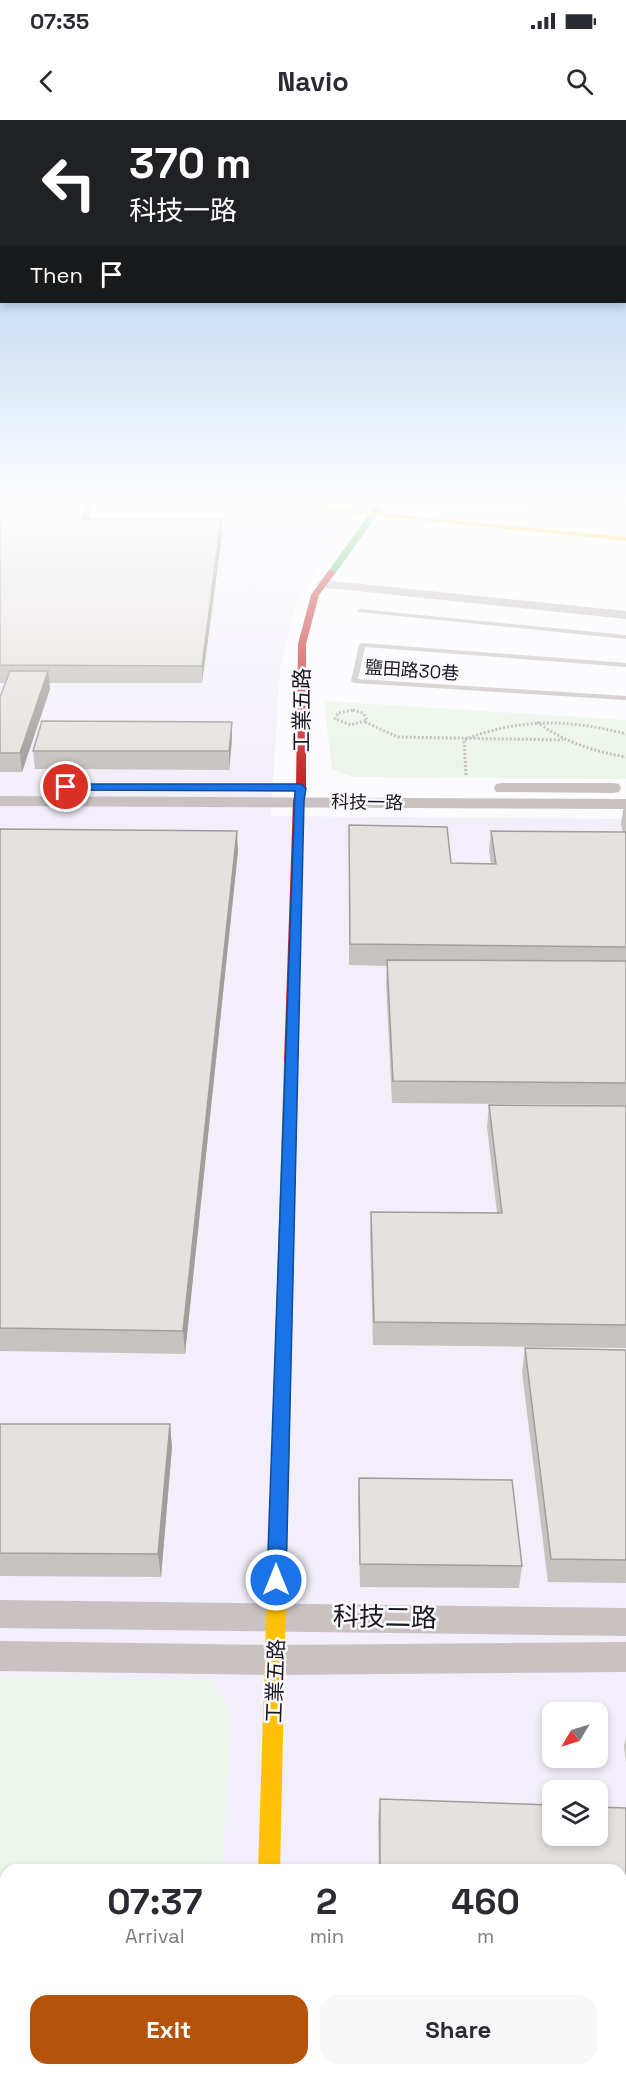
<!DOCTYPE html>
<meta charset="utf-8">
<style>
body{margin:0;font-family:"Space Grotesk","Noto Sans TC",sans-serif;background:#f7f7f7;color:#2b2b33;height:100vh;display:flex;flex-direction:column;font-size:22px;white-space:nowrap}
*{box-sizing:border-box;margin:0}
p{font-size:20px;color:#7c7c81}
.icon{flex:none;width:33px;height:33px;fill:none;stroke:currentColor;stroke-width:2;stroke-linecap:round;stroke-linejoin:round}
.map{position:relative;flex:1;overflow:hidden}
.drawer{position:absolute;left:0px;top:1744px;width:627px;height:212px;display:flex;flex-direction:column;background:#fff;border-radius:18px 18px 0 0;box-shadow:0 3px 9px #0003}
.drawer>*{flex:none}
.guide{position:absolute;left:0px;top:0px;width:627px;height:183px;box-shadow:0 3px 9px #0003;background:#202124;color:#fff;overflow:hidden}
.needle{width:39px;rotate:232deg}
.buttons{position:absolute;left:542px;top:1582px;display:grid;gap:12px}
.buttons a{display:grid;place-items:center;width:66px;height:66px;border-radius:12px;background:#fff;box-shadow:0 3px 9px #0003;font-size:30px}
.pin{position:absolute;display:grid;place-items:center;width:51px;height:51px;color:#fff;margin:-26px;border:3px solid #fff;border-radius:50%;box-shadow:0 2px 6px #0007}
.me{position:absolute;width:66px;margin:-33px;rotate:0deg;stroke-linejoin:round;filter:drop-shadow(0 0 4px #0008)}
.turn{display:flex;align-items:center;gap:21px;height:126px;padding:0 30px;font-size:27px}
.turn .icon{width:78px;height:78px;stroke-width:2.5}
.turn b{display:block;font-size:42px;line-height:51px}
.then{display:flex;align-items:center;height:57px;padding:0 30px;background:#0003;gap:12px;font-size:22px}
.eta{display:flex;justify-content:space-evenly;align-items:center;height:102px;text-align:center}
.eta b{font-size:36px;font-weight:600;line-height:42px}
.primary-button{display:flex;gap:12px;margin-top:auto;padding:12px 30px}
.primary-button a{flex:1;height:69px;border-radius:18px;background:#b45309;color:#fff;font-size:24px;font-weight:600;line-height:69px;text-align:center}
.primary-button a+a{background:#f7f7f7;color:#2b2b33}
.status{display:flex;justify-content:space-between;align-items:center;height:42px;padding:0 30px;background:#fff;direction:ltr}
.status svg{height:16px;fill:currentColor}
header{display:flex;justify-content:space-between;align-items:center;height:78px;padding:0 30px;background:#fff;font-size:27px;font-weight:600}
.map>svg:first-child{display:block}
.industrial{fill:#f3effa;fill-rule:evenodd}
.green{fill:#ecf5e9}
.lines{fill:none;stroke-linecap:round;stroke-linejoin:round}
.path-far1{stroke:#beb9bb;stroke-width:2;stroke-dasharray:1.5 1.5;stroke-linecap:butt}
.path{stroke:#beb9bb;stroke-width:3;stroke-dasharray:2 2;stroke-linecap:butt}
.lane{fill:#cac2c2;fill-rule:evenodd}
.street{fill:#cac2c2;fill-rule:evenodd}
.fast{fill:#4caf50;fill-rule:evenodd}
.slow{fill:#ffc107;fill-rule:evenodd}
.jam{fill:#c62828;fill-rule:evenodd}
.wall{fill:#c5c2bf}
.shaded-wall{fill:#a09e9b}
.building{fill:#e5e1de;stroke:#a09e9b;stroke-width:1.5}
.route{fill:#1a73e8;stroke:#114b97;stroke-width:1.5}
.labels{text-anchor:middle;dominant-baseline:central;stroke-width:5;stroke-linejoin:round;paint-order:stroke}
.far-street-label{font-size:18px;fill:#1a1720;stroke:#fbf9fe}
.street-label{font-size:21px;fill:#1a1720;stroke:#fbf9fe}
.near-street-label{font-size:26px;fill:#1a1720;stroke:#fbf9fe}
</style>
<div class="status"><b>07:35</b><svg viewBox="0 0 49 12"><path d="M0 12V9h3v3zM5 12V6h3v6zM10 12V3h3v9zM15 12V0h3v12zM26 1h20v11H26zM47 4h2v5h-2z"/></svg></div>
<header><svg class="icon" aria-label="back" viewBox="0 0 24 24"><path d="M15 5l-7 7 7 7"/></svg>Navio<svg class="icon" aria-label="search" viewBox="0 0 24 24"><circle cx="10" cy="10" r="6"/><path d="M15 15l6 6"/></svg></header>
<div class="map">
<svg width="626" height="1955" viewBox="0 0 626 1955">
<rect width="100%" height="100%" fill="#fbfafd"/>
<!-- industrial -->
<path class="industrial" d="M 0,381 L 358,381 L 297,483 L 280,549 L 271,696 L 626,699 L 626,1955 L 0,1955 ZM 552,1593 L 597,1593 L 597,1638 L 552,1638 ZM 552,1671 L 597,1671 L 597,1716 L 552,1716 ZM 6,1750 L 621,1750 L 621,1950 L 6,1950 Z"/>
<!-- green -->
<g class="green">
<path d="M 324,581 L 626,600 L 626,659 L 354,657 L 332,650 Z"/>
<path d="M 0,1557 L 212,1560 L 231,1592 L 222,1750 L 6,1750 L 6,1950 L 211,1950 L 211,1955 L 0,1955 Z"/>
</g>
<g class="lines">
<!-- path-far1 -->
<path class="path-far1" d="M 510,381 L 626,392"/>
<!-- path -->
<g class="path">
<path d="M 353,590 L 363,593 L 367,600 L 351,605 L 335,599 L 338,593 Z"/>
<path d="M 365,602 L 398,617 L 563,620"/>
<path d="M 537,602 C 564,622 593,631 626,637"/>
<path d="M 466,655 L 464,620 C 518,598 570,599 626,614"/>
</g>
<!-- lane -->
<g class="lane">
<path d="M 360,489 L 626,515 L 626,519 L 358,492 L 357,491 Z"/>
<path d="M 362,523 L 626,543 L 626,547 L 365,527 L 358,559 L 626,576 L 626,580 L 354,563 L 351,561 L 359,525 Z"/>
</g>
<!-- street -->
<g class="street">
<path d="M 323,460 L 626,491 L 626,499 L 318,467 L 316,464 L 318,461 Z"/>
<path d="M 502,663 L 613,663 L 619,664 L 621,668 L 619,672 L 613,673 L 496,672 L 494,668 L 496,664 Z"/>
<path d="M 0,676 L 626,679 L 626,689 L 0,686 Z"/>
<path d="M 0,1480 L 626,1488 L 626,1516 L 0,1508 Z"/>
<path d="M 0,1521 L 275,1525 L 626,1522 L 626,1552 L 275,1555 L 0,1551 Z"/>
<rect x="243" y="1950" width="40" height="5"/>
</g>
<!-- fast -->
<g class="fast">
<path d="M 376,385 L 383,387 L 335,454 L 329,454 L 329,450 Z"/>
<path d="M 291,938 L 298,942 L 289,1351 L 286,1356 L 280,1358 L 274,1356 L 271,1351 L 284,942 Z"/>
</g>
<!-- slow -->
<g class="slow">
<path d="M 230,381 L 257,381 L 626,417 L 626,421 Z"/>
<path d="M 280,1344 L 286,1346 L 289,1351 L 280,1750 L 258,1750 L 271,1351 L 274,1346 Z"/>
</g>
<!-- jam -->
<path class="jam" d="M 329,450 L 336,452 L 319,475 L 306,524 L 306,668 L 303,681 L 298,942 L 291,946 L 284,942 L 293,681 L 296,668 L 298,524 L 311,475 Z"/>
</g>
<!-- wall -->
<g class="wall">
<path d="M 0,381 L 93,386 L 89,399 L 222,415 L 202,563 L 49,563 L 50,569 L 22,652 L 0,652 L 0,577 L 6,563 L 0,563 Z"/>
<path d="M 232,620 L 229,650 L 35,649 L 33,631 Z"/>
<path d="M 624,685 L 626,685 L 626,985 L 392,983 L 386,861 L 387,846 L 349,845 L 349,705 L 451,743 L 491,744 L 489,731 L 491,711 L 623,712 L 621,705 Z"/>
<path d="M 0,709 L 238,731 L 185,1234 L 0,1231 Z"/>
<path d="M 489,985 L 626,986 L 626,1228 L 373,1225 L 370,1114 L 371,1092 L 497,1093 L 487,1007 Z"/>
<path d="M 525,1228 L 626,1230 L 626,1463 L 548,1462 L 522,1252 Z"/>
<path d="M 0,1304 L 170,1304 L 172,1327 L 161,1457 L 0,1456 Z"/>
<path d="M 359,1358 L 522,1446 L 519,1468 L 360,1467 L 358,1382 Z"/>
<path d="M 626,1617 L 626,1642 L 624,1626 Z"/>
<path d="M 380,1679 L 626,1688 L 626,1955 L 379,1955 L 379,1950 L 621,1950 L 621,1750 L 379,1750 L 378,1701 Z"/>
</g>
<!-- shaded-wall -->
<g class="shaded-wall">
<path d="M 88,381 L 92,381 L 93,386 L 84,414 L 82,399 Z"/>
<path d="M 221,399 L 222,415 L 202,563 L 202,546 Z"/>
<path d="M 48,551 L 50,569 L 22,652 L 20,633 Z"/>
<path d="M 232,602 L 232,620 L 229,650 L 229,631 Z"/>
<path d="M 237,711 L 238,731 L 185,1234 L 183,1211 Z"/>
<path d="M 170,1304 L 172,1327 L 161,1457 L 158,1434 Z"/>
</g>
<!-- building -->
<g class="building">
<path d="M 0,381 L 88,381 L 82,399 L 221,399 L 202,546 L 0,545 Z"/>
<path d="M 10,551 L 48,551 L 20,633 L 0,633 L 0,577 Z"/>
<path d="M 42,601 L 232,602 L 229,631 L 33,631 Z"/>
<path d="M 349,705 L 447,707 L 451,743 L 496,744 L 491,711 L 626,712 L 626,827 L 350,824 Z"/>
<path d="M 0,709 L 237,711 L 183,1211 L 0,1208 Z"/>
<path d="M 387,840 L 626,841 L 626,963 L 393,961 Z"/>
<path d="M 489,985 L 626,986 L 626,1205 L 374,1202 L 371,1092 L 502,1093 Z"/>
<path d="M 525,1228 L 626,1230 L 626,1440 L 551,1439 Z"/>
<path d="M 0,1304 L 170,1304 L 158,1434 L 0,1433 Z"/>
<path d="M 359,1358 L 512,1360 L 522,1446 L 360,1444 Z"/>
<path d="M 380,1679 L 552,1685 L 552,1716 L 597,1716 L 597,1687 L 626,1688 L 626,1952 L 568,1950 L 621,1950 L 621,1750 L 380,1750 Z"/>
</g>
<!-- sky -->
<linearGradient id="sky" x2="0" y2="1"><stop stop-color="#9bc1ec"/><stop offset="0.58" stop-color="#fdfdfe"/><stop offset="1" stop-color="#fdfdfe" stop-opacity="0"/></linearGradient>
<rect width="626" height="655" fill="url(#sky)"/>
<!-- route -->
<path class="route" d="M 301,664 L 306,668 L 304,681 L 286,1460 L 283,1466 L 276,1469 L 270,1466 L 267,1460 L 295,671 L 66,670 L 61,667 L 66,664 Z"/>
<g class="labels">
<!-- far-street labels -->
<g class="far-street-label">
<text transform="translate(412 550) rotate(4)">鹽田路30巷</text>
<text transform="translate(367 682) rotate(1)">科技一路</text>
</g>
<!-- street labels -->
<g class="street-label">
<text transform="translate(301 590) rotate(-90)">工業五路</text>
<text transform="translate(275 1561) rotate(-88)">工業五路</text>
</g>
<!-- near-street labels -->
<g class="near-street-label">
<text transform="translate(385 1497) rotate(1)">科技二路</text>
</g>
</g>
</svg>
<div class="buttons">
<a><svg class="needle" viewBox="-14 -14 28 28"><path d="M0-13l5 13h-10z" fill="#e53935"/><path d="M0 13l5-13h-10z" fill="#7c7c81"/></svg></a>
<a><svg class="icon" aria-label="layers" viewBox="0 0 24 24"><path d="M12 4l9 5-9 5-9-5zM3 14l9 5 9-5"/></svg></a>
</div>
<div class="pin" style="left:66px;top:667px;background:#d93025"><svg class="icon" aria-label="arrive" viewBox="0 0 24 24"><path d="M6 21V4h12l-3 4 3 4H6"/></svg></div>
<svg class="me" style="left:276px;top:1460px" viewBox="-20 -20 40 40"><circle r="17" fill="#1a73e8" stroke="#fff" stroke-width="3"/><path d="M0-11L8 9 0 5-8 9z" fill="#fff"/></svg>
<div class="guide">
<div class="turn"><svg class="icon" aria-label="left" viewBox="0 0 24 24"><path d="M17 20v-9H6M10 6l-5 5 5 5"/></svg><div><b>370 m</b>科技一路</div></div>
<div class="then">Then<svg class="icon" aria-label="arrive" viewBox="0 0 24 24"><path d="M6 21V4h12l-3 4 3 4H6"/></svg></div>
</div>
<section class="drawer">
<div class="eta">
<div><b>07:37</b><p>Arrival</p></div>
<div><b>2</b><p>min</p></div>
<div><b>460</b><p>m</p></div>
</div>
<div class="primary-button"><a>Exit</a><a>Share</a></div>
</section>
</div>
